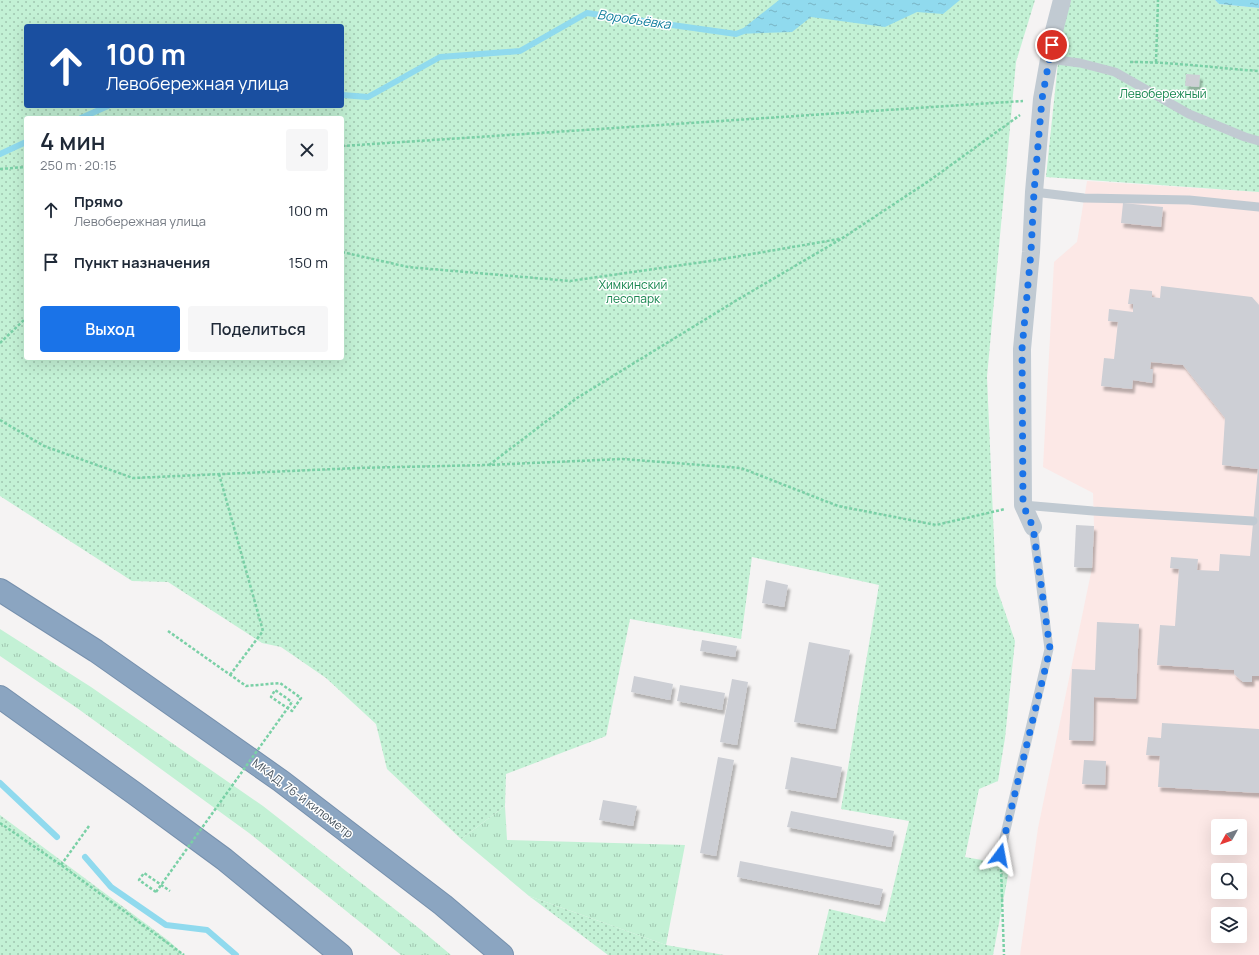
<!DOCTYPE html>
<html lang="ru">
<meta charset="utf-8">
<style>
body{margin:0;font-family:Manrope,sans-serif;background:#f6f6f7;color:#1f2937;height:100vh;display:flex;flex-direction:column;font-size:15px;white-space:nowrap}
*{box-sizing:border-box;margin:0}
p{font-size:13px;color:#747a83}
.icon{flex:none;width:22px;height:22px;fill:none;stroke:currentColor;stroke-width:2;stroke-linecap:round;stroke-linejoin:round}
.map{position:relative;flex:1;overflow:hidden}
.sheet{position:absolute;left:24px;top:116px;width:320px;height:244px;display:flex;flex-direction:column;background:#fff;border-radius:4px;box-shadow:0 4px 16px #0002}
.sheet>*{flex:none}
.hud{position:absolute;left:24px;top:24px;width:320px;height:84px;border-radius:4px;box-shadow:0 4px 16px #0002;background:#1a4fa0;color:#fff;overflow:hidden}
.needle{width:26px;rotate:230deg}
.fabs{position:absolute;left:1211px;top:819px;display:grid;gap:8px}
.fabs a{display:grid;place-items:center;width:36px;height:36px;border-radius:4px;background:#fff;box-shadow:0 4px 16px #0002;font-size:20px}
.pin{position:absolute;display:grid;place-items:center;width:34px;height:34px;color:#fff;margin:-17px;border:2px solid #fff;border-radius:50%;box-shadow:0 1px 4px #0007}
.me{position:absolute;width:44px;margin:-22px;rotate:13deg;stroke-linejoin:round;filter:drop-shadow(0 0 3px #0008)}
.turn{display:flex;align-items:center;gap:14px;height:84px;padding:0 16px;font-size:18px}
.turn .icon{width:52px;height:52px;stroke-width:2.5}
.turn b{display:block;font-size:28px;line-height:34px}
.round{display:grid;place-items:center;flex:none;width:42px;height:42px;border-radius:4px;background:#f6f6f7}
.headline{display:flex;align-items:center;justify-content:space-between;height:68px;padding:0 16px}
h1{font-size:24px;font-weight:600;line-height:30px}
.button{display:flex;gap:8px;margin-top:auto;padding:8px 16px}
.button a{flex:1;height:46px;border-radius:4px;background:#1a73e8;color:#fff;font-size:16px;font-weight:600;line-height:46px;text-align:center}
.button a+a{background:#f6f6f7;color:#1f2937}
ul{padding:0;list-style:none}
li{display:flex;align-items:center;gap:12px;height:52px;padding:0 16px}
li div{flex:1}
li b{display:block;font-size:15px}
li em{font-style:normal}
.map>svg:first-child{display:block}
.medical{fill:#fce8e6;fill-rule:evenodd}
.grass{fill:url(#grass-tufts)}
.park{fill:url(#park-dots);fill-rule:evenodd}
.water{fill:url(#water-ripples)}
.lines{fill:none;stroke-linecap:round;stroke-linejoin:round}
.stream{stroke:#90daee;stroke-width:6}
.building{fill:#cdcfd5;filter:url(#shadow)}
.highway-casing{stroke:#7690ad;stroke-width:24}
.path{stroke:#7ad0a6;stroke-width:2.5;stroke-dasharray:3 2;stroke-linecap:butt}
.lane{stroke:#c1cad2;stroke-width:9}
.street{stroke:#c1cad2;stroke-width:18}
.highway{stroke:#8ba5c1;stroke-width:22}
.path-bridge{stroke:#7ad0a6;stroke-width:2.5;stroke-dasharray:3 2;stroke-linecap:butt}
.route{stroke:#1a73e8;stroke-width:7;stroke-dasharray:0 12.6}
.labels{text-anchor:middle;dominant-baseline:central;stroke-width:3;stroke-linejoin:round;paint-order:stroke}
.park-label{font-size:12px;fill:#17864f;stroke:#fff}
.street-label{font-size:12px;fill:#4a5661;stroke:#fff}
.water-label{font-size:13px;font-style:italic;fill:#0c7c9b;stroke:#fff}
</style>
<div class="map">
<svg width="1259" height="955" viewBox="0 0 1259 955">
<defs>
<pattern id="grass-tufts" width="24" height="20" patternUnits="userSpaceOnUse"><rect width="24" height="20" fill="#c3f1d5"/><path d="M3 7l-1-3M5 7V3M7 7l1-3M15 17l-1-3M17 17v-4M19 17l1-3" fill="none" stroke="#a0c6b0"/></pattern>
<pattern id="park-dots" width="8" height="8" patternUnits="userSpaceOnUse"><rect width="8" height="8" fill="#c3f1d5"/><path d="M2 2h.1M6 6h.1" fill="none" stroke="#a0c6b0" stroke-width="1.8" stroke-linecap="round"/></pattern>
<pattern id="water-ripples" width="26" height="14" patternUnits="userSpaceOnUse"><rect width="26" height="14" fill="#90daee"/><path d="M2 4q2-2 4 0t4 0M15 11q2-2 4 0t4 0" fill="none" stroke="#78b4c4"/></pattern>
<filter id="shadow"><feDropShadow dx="2.5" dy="4.5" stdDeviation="1" flood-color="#0004"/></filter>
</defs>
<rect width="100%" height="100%" fill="#f5f3f3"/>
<!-- medical -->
<path class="medical" d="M 1087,181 L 1259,192 L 1259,955 L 1020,955 L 1038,828 L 1092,568 L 1094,526 L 1093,493 L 1043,467 L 1054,262 L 1077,242 ZM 1218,826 L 1240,826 L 1240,848 L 1218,848 ZM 1218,870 L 1240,870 L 1240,892 L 1218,892 ZM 1218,914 L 1240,914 L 1240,936 L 1218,936 Z"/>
<!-- grass -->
<g class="grass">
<path d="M 0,629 L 91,687 L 263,806 L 420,929 L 451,955 L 401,955 L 249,833 L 77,708 L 0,656 Z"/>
<path d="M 505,806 L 507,840 L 685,845 L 666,945 L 529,896 L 461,839 Z"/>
</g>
<!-- park -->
<g class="park">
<path d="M 0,0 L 1035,0 L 1016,62 L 987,377 L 996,586 L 1015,641 L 1005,738 L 998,781 L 979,789 L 965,857 L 1010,865 L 993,955 L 818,955 L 829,909 L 885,922 L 909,821 L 841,809 L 879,585 L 752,557 L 741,639 L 630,619 L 606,736 L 506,774 L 505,806 L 461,839 L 387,769 L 376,724 L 326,678 L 281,647 L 262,643 L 168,582 L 132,581 L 0,496 ZM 26,26 L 342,26 L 342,106 L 26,106 ZM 26,118 L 342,118 L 342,358 L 26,358 Z"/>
<path d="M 1071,0 L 1215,0 L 1219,4 L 1259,8 L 1259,192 L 1046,177 L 1061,34 Z"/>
<path d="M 0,815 L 169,941 L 184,955 L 0,955 Z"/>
<path d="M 529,896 L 666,945 L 724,955 L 608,955 Z"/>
</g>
<!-- water -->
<g class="water">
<path d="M 779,0 L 960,0 L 943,14 L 917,12 L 885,27 L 811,17 L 792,32 L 736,34 Z"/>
<path d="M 1215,0 L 1259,0 L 1259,8 L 1219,4 Z"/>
</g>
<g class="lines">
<!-- stream -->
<g class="stream">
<path d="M 342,95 L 368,97 L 440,57 L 520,51 L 587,13 L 736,34 L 744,31"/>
<path d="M 81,118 L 108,106"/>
<path d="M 0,154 L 26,142"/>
<path d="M 0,783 L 57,837"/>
<path d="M 85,857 L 111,887 L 166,925 L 207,930 L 236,955"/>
</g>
</g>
<!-- building -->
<g class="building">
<path d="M 1186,74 L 1200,75 L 1199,87 L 1185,86 Z"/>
<path d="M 1123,203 L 1163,207 L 1161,227 L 1121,223 Z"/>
<path d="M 1161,286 L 1252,297 L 1259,305 L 1259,676 L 1252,676 L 1252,682 L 1243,682 L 1234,674 L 1234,670 L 1157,665 L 1160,625 L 1175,626 L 1179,569 L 1170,568 L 1171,557 L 1198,559 L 1197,570 L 1219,571 L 1220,554 L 1250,556 L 1258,469 L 1222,465 L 1225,418 L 1183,365 L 1151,362 L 1150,369 L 1153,369 L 1152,383 L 1133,380 L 1132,389 L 1101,386 L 1104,358 L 1114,359 L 1118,322 L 1108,321 L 1109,309 L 1133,312 L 1133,304 L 1128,304 L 1130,289 L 1152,291 L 1152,297 L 1160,298 Z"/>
<path d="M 1076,525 L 1094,526 L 1092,568 L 1074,567 Z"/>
<path d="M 766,580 L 788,585 L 784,607 L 762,603 Z"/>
<path d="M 1097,622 L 1139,624 L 1136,699 L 1094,697 L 1093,741 L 1069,740 L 1072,669 L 1095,670 Z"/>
<path d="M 702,640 L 737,646 L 735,657 L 700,651 Z"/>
<path d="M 809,642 L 850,650 L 835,729 L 794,722 Z"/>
<path d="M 634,676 L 673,684 L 670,700 L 631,692 Z"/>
<path d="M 732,679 L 748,682 L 737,745 L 720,742 Z"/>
<path d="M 680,685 L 725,693 L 722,710 L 677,701 Z"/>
<path d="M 1162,723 L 1259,729 L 1259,793 L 1158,787 L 1160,756 L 1146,755 L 1148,737 L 1161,738 Z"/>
<path d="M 718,757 L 734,760 L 716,856 L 700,853 Z"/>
<path d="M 791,757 L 842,767 L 836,798 L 785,789 Z"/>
<path d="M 1084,760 L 1106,761 L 1105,785 L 1082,784 Z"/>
<path d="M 603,800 L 637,806 L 633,826 L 599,820 Z"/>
<path d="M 791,811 L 894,831 L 891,847 L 787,827 Z"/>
<path d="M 740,861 L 883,889 L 879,905 L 737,877 Z"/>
</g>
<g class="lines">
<!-- highway casing -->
<g class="highway-casing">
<g id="highway">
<path d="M 0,590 L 96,651 L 281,781 L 443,905 L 502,955"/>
<path d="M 0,697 L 134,793 L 224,859 L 341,955"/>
</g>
</g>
<!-- path -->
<g class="path">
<path d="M 1130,62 C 1173,62 1216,68 1259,71"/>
<path d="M 1156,62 L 1158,0"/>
<path d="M 342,146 L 1023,101"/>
<path d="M 0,169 L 26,167"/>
<path d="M 342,252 L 408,267 L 570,281 L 717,260 L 839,239"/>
<path d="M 0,343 L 26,318"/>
<path d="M 0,420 L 44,446 L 133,478 L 357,468 L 487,465 L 622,459 L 741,468 L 838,506 L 936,525 L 1005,509"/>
<path d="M 489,465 L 577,398 L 737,300 L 841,239 L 929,181 L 1020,115"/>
<path d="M 219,474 L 263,631 L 230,675"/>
<path d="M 168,631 L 246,686 L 280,683 L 301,698 L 292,711 L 271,697 L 275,690 L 292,702"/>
<path d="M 0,823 L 61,865 L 184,955"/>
<path d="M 61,865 L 89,826"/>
<path d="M 1001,869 L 1004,955"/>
<path d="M 156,892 L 139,880 L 144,873 L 170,891"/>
</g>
<!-- lane -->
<g class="lane">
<path d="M 1049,59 L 1080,63 L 1115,72 L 1189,114 L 1245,137 L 1259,141"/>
<path d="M 1034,192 L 1084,198 L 1189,200 L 1259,207"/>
<path d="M 1023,505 L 1093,511 L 1253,521"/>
<path d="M 1000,855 L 1049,649 L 1033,527"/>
</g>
<!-- street -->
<path class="street" d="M 1033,527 L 1023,505 L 1022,349 L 1031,252 L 1034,192 L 1042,99 L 1054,31 L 1062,0"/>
<!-- highway -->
<use href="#highway" class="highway"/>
<!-- path-bridge -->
<path class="path-bridge" d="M 156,892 L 292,702"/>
</g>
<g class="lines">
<!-- route -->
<path class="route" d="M 1000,855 L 1050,649 L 1033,527 L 1023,505 L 1022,349 L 1031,252 L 1034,192 L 1042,99 L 1052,45"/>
</g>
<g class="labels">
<!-- park labels -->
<g class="park-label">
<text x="1163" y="93">Левобережный</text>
<text x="633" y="284">Химкинский<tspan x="633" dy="14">лесопарк</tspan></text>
</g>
<!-- street labels -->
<g class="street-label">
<text transform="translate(303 798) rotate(37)">МКАД, 76-й километр</text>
</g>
<!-- water labels -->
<g class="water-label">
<text transform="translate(634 19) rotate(8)">Воробьёвка</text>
</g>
</g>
</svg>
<div class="fabs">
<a><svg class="needle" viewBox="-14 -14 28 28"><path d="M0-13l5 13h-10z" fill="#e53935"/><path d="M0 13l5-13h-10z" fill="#747a83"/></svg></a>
<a><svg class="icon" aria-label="search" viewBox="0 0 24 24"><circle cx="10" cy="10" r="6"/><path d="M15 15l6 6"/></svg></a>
<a><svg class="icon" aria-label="layers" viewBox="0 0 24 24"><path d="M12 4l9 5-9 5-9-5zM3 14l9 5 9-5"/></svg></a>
</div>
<div class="pin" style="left:1052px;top:45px;background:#d93025"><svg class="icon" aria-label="arrive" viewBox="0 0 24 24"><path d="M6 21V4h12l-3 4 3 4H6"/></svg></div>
<svg class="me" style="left:1000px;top:855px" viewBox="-20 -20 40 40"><path d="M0-17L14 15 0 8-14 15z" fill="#1a73e8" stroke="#fff" stroke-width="4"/></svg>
<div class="hud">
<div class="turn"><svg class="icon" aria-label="ahead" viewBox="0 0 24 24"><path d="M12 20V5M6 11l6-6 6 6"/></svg><div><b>100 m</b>Левобережная улица</div></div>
</div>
<section class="sheet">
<div class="headline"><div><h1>4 мин</h1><p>250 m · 20:15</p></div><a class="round"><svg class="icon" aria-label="close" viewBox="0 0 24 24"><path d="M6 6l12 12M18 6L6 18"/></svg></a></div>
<ul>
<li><svg class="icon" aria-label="ahead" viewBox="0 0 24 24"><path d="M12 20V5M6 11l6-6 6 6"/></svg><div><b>Прямо</b><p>Левобережная улица</p></div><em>100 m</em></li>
<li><svg class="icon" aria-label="arrive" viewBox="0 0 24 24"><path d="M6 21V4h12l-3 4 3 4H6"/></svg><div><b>Пункт назначения</b></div><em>150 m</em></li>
</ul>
<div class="button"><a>Выход</a><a>Поделиться</a></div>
</section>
</div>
